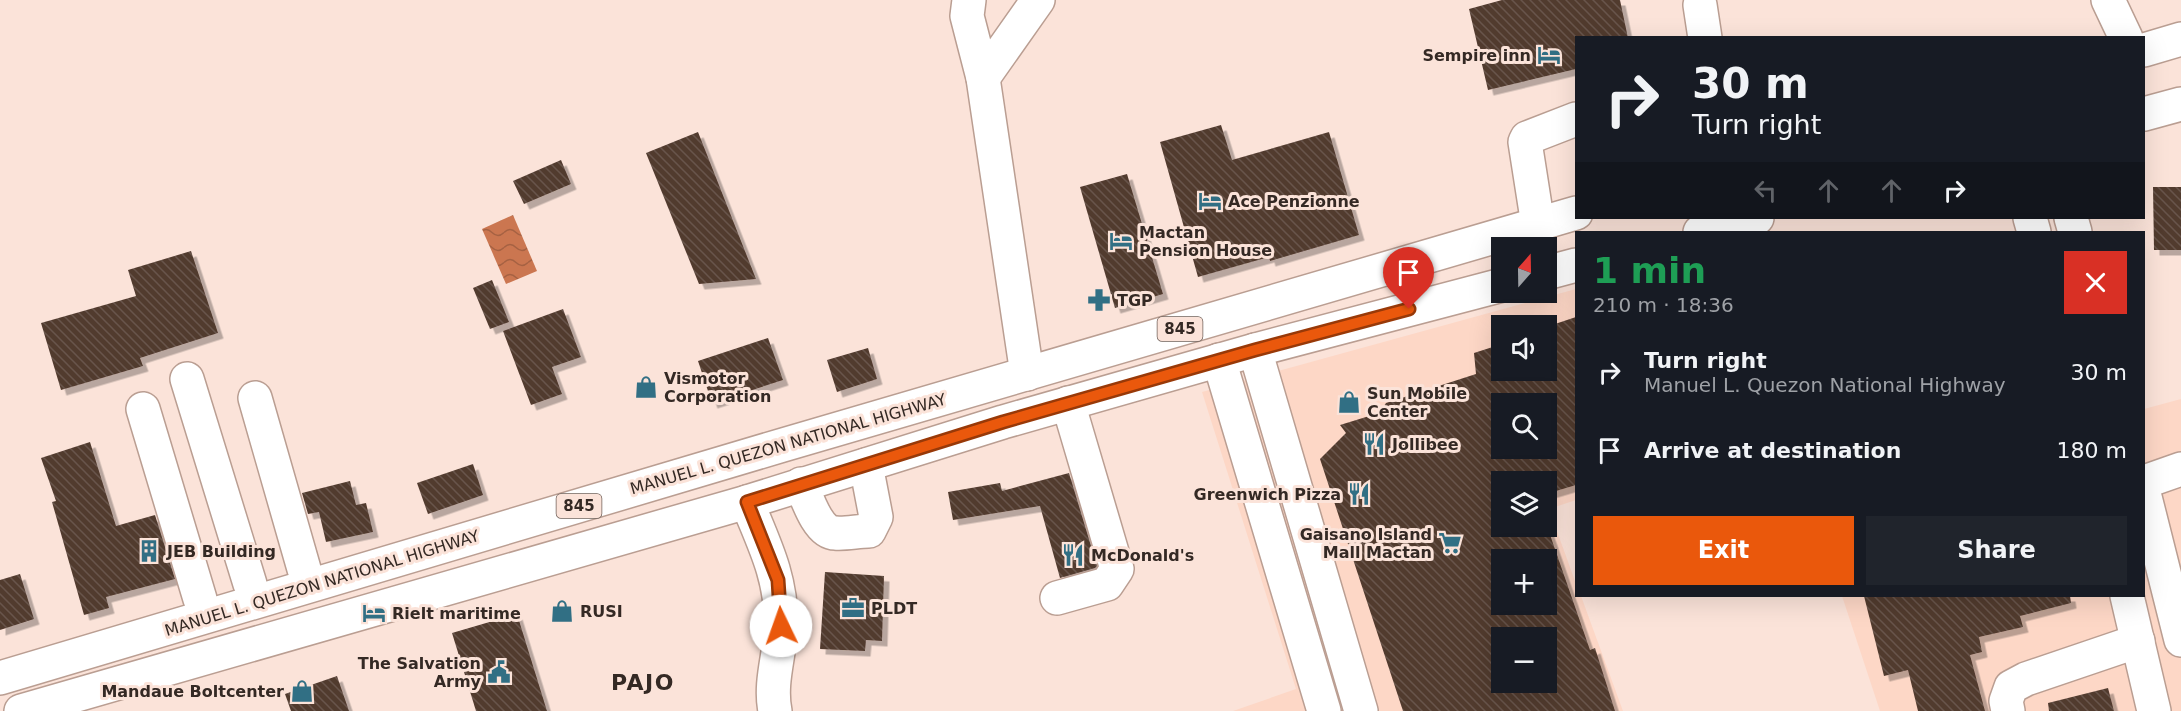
<!DOCTYPE html>
<meta charset="utf-8">
<style>
body{margin:0;font-family:"DejaVu Sans",sans-serif;background:#20242c;color:#f1f3f6;height:100vh;display:flex;flex-direction:column;font-size:22px;white-space:nowrap}
*{box-sizing:border-box;margin:0}
p{font-size:20px;color:#9ea1a6}
.icon{flex:none;width:33px;height:33px;fill:none;stroke:currentColor;stroke-width:2;stroke-linecap:round;stroke-linejoin:round}
.map{position:relative;flex:1;overflow:hidden}
.details{position:absolute;left:1575px;top:231px;width:570px;height:366px;display:flex;flex-direction:column;background:#171b24;border-radius:0px;box-shadow:0 6px 24px #0002}
.details>*{flex:none}
.banner{position:absolute;left:1575px;top:36px;width:570px;height:183px;border-radius:0px;box-shadow:0 6px 24px #0002;background:#171b24;color:#f1f3f6;overflow:hidden}
.needle{width:39px;rotate:20deg}
.buttons{position:absolute;left:1491px;top:237px;display:grid;gap:12px}
.buttons a{display:grid;place-items:center;width:66px;height:66px;border-radius:0px;background:#171b24;box-shadow:0 6px 24px #0002;font-size:30px}
.pin{position:absolute;display:grid;place-items:center;width:51px;height:51px;color:#fff;margin:-62px -26px;border-radius:50% 50% 50% 0;rotate:-45deg;box-shadow:0 0 6px #0007}
.pin .icon{rotate:45deg}
.me{position:absolute;width:66px;margin:-33px;rotate:357deg;stroke-linejoin:round;filter:drop-shadow(0 0 4px #0008)}
.turn{display:flex;align-items:center;gap:21px;height:126px;padding:0 18px;font-size:27px}
.turn .icon{width:78px;height:78px;stroke-width:2.5}
.turn b{display:block;font-size:42px;line-height:51px}
.lanes{display:flex;align-items:center;height:57px;padding:0 18px;background:#0003;justify-content:center;gap:30px;direction:ltr}
.lanes .off{opacity:.35}
.round{display:grid;place-items:center;flex:none;width:63px;height:63px;border-radius:0px;background:#20242c}
.head{display:flex;align-items:center;justify-content:space-between;height:102px;padding:0 18px}
h1{font-size:36px;font-weight:600;line-height:45px;color:#1e9e55}
.cta{display:flex;gap:12px;margin-top:auto;padding:12px 18px}
.cta a{flex:1;height:69px;border-radius:0px;background:#ea580c;color:#fff;font-size:24px;font-weight:600;line-height:69px;text-align:center}
.cta a+a{background:#20242c;color:#f1f3f6}
ul{padding:0;list-style:none}
li{display:flex;align-items:center;gap:18px;height:78px;padding:0 18px}
li div{flex:1}
li b{display:block;font-size:22px}
li em{font-style:normal}
.map>svg:first-child{display:block}
.built{fill:#fdd7c6;fill-rule:evenodd}
.water{fill:url(#water-waves)}
.building{fill:url(#building-back-hatch);fill-rule:evenodd;filter:url(#shadow)}
.lines{fill:none;stroke-linecap:round;stroke-linejoin:round}
.minor-casing{stroke:#ba9e92;stroke-width:36}
.major-casing{stroke:#ba9e92;stroke-width:36}
.minor{stroke:#fff;stroke-width:33}
.major{stroke:#fff;stroke-width:33}
.route-casing{stroke:#983908;stroke-width:15}
.route{stroke:#ea580c;stroke-width:10}
.labels{text-anchor:middle;dominant-baseline:central;stroke-width:6;stroke-linejoin:round;paint-order:stroke}
.shield{fill:#fbe3d9;stroke:#70615a;stroke-width:1.5}
.shield-label{font-size:15px;font-weight:bold;fill:#342924}
.poi-label{font-size:16px;font-weight:bold;fill:#342924;stroke:#fbe3d9;text-anchor:start}
.street-label{font-size:16px;fill:#342924;stroke:#fbe3d9}
.district-label{font-size:22px;font-weight:bold;letter-spacing:1.5px;fill:#342924;stroke:#fbe3d9}
</style>
<div class="map">
<svg width="2181" height="711" viewBox="0 0 2181 711">
<defs>
<pattern id="water-waves" width="16" height="10" patternUnits="userSpaceOnUse" patternTransform="scale(1.5)"><rect width="16" height="10" fill="#cb7650"/><path d="M0 5q4-4 8 0t8 0" fill="none" stroke="#a66142"/></pattern>
<pattern id="building-back-hatch" width="6" height="6" patternUnits="userSpaceOnUse" patternTransform="scale(1.5)"><rect width="6" height="6" fill="#513a2f"/><path d="M-1 5l2 2M0 0l6 6M5-1l2 2" fill="none" stroke="#68554b"/></pattern>
<filter id="shadow"><feDropShadow dx="5.5" dy="5.5" stdDeviation="0" flood-color="#0004"/></filter>
</defs>
<rect width="100%" height="100%" fill="#fbe3d9"/>
<!-- built -->
<g class="built">
<path d="M 1576,289 L 1576,500 L 1549,509 L 1576,584 L 1576,596 L 1581,596 L 1623,711 L 1233,711 L 1296,689 L 1202,392 ZM 1502,326 L 1546,326 L 1546,370 L 1502,370 ZM 1502,404 L 1546,404 L 1546,448 L 1502,448 ZM 1502,482 L 1546,482 L 1546,526 L 1502,526 ZM 1502,560 L 1546,560 L 1546,604 L 1502,604 ZM 1502,638 L 1546,638 L 1546,682 L 1502,682 Z"/>
<path d="M 2181,399 L 2181,711 L 1880,711 L 1842,596 L 2144,596 L 2144,409 Z"/>
</g>
<!-- water -->
<path class="water" d="M 513,215 L 537,271 L 506,284 L 482,229 Z"/>
<!-- building -->
<g class="building">
<path d="M 1502,0 L 1620,0 L 1628,38 L 1576,38 L 1576,69 L 1488,90 L 1469,9 Z"/>
<path d="M 1221,125 L 1232,160 L 1329,132 L 1359,235 L 1270,261 L 1269,257 L 1198,277 L 1160,142 Z"/>
<path d="M 698,132 L 756,279 L 699,284 L 646,153 Z"/>
<path d="M 561,160 L 571,184 L 524,204 L 513,181 Z"/>
<path d="M 1127,174 L 1163,294 L 1115,308 L 1080,187 Z"/>
<path d="M 2153,187 L 2181,187 L 2181,250 L 2154,250 Z"/>
<path d="M 191,251 L 218,333 L 140,358 L 143,366 L 61,390 L 41,323 L 136,296 L 128,270 Z"/>
<path d="M 492,280 L 509,322 L 490,329 L 473,288 Z"/>
<path d="M 563,309 L 581,357 L 552,367 L 562,394 L 531,405 L 503,331 Z"/>
<path d="M 1576,317 L 1576,485 L 1546,494 L 1546,482 L 1502,482 L 1502,526 L 1547,526 L 1590,650 L 1595,648 L 1615,711 L 1403,711 L 1320,459 L 1346,433 L 1340,425 L 1379,413 L 1386,403 L 1476,374 L 1474,353 L 1502,344 L 1502,370 L 1546,370 L 1546,327 ZM 1502,404 L 1546,404 L 1546,448 L 1502,448 ZM 1502,560 L 1546,560 L 1546,604 L 1502,604 ZM 1502,638 L 1546,638 L 1546,682 L 1502,682 Z"/>
<path d="M 768,338 L 783,380 L 712,403 L 698,361 Z"/>
<path d="M 868,348 L 877,379 L 837,392 L 827,360 Z"/>
<path d="M 90,442 L 116,526 L 155,515 L 175,579 L 106,597 L 109,608 L 84,615 L 52,502 L 56,501 L 41,458 Z"/>
<path d="M 473,464 L 483,495 L 428,514 L 417,483 Z"/>
<path d="M 1069,473 L 1097,566 L 1095,568 L 1060,578 L 1040,506 L 953,520 L 948,492 L 1000,483 L 1002,491 Z"/>
<path d="M 350,481 L 356,505 L 366,503 L 373,532 L 326,542 L 319,512 L 308,514 L 302,493 Z"/>
<path d="M 825,572 L 884,576 L 882,641 L 866,640 L 865,651 L 820,649 Z"/>
<path d="M 20,574 L 34,619 L 0,630 L 0,580 Z"/>
<path d="M 1864,596 L 2070,596 L 2071,603 L 2020,616 L 2023,627 L 1979,637 L 1982,652 L 1970,655 L 1985,711 L 1918,711 L 1908,670 L 1884,676 Z"/>
<path d="M 517,614 L 547,711 L 476,711 L 452,633 Z"/>
<path d="M 337,676 L 349,711 L 291,711 L 285,694 Z"/>
<path d="M 2108,688 L 2114,711 L 2049,711 L 2048,703 Z"/>
</g>
<g class="lines">
<!-- minor casing -->
<g class="minor-casing">
<g id="minor">
<path d="M 969,0 L 967,16 L 983,78 L 1027,374"/>
<path d="M 2108,0 L 2126,38"/>
<path d="M 1700,5 L 1705,38"/>
<path d="M 983,78 L 1038,0"/>
<path d="M 2030,218 L 2034,232"/>
<path d="M 2071,218 L 2075,232"/>
<path d="M 1538,225 L 1525,142 L 1527,138 L 1576,119"/>
<path d="M 1255,350 L 1361,711"/>
<path d="M 1219,360 L 1324,711"/>
<path d="M 187,379 L 250,584"/>
<path d="M 255,398 L 304,569"/>
<path d="M 143,409 L 200,599"/>
<path d="M 2144,482 L 2181,469"/>
<path d="M 801,484 C 807,498 818,533 835,533 C 846,534 858,531 869,531 L 876,517 L 866,465"/>
<path d="M 2144,493 L 2181,640"/>
<path d="M 747,502 C 764,544 781,576 781,623 C 781,652 769,681 775,711"/>
<path d="M 2127,596 L 2154,711"/>
<path d="M 1057,598 L 1107,584 L 1117,569 L 1068,403"/>
<path d="M 2008,711 L 2006,701 L 2011,687 L 2026,679 L 2138,641"/>
</g>
</g>
<!-- major casing -->
<g class="major-casing">
<g id="major">
<path d="M 2144,50 L 2181,39"/>
<path d="M 2144,114 L 2181,104"/>
<path d="M 1700,232 L 1757,218"/>
<path d="M 1546,273 L 1576,265"/>
<path d="M 0,678 L 783,445 L 1576,213"/>
<path d="M 21,711 L 747,502 L 1003,422 L 1255,350 L 1502,285"/>
</g>
</g>
<!-- minor -->
<use href="#minor" class="minor"/>
<!-- major -->
<use href="#major" class="major"/>
</g>
<g class="lines">
<!-- route casing -->
<g class="route-casing">
<path id="route" d="M 781,626 L 778,580 L 747,502 L 1003,422 L 1255,350 L 1409,309"/>
</g>
<!-- route -->
<use href="#route" class="route"/>
</g>
<!-- icons -->
<defs>
<g id="hotel-bare" transform="scale(1.8)"><path d="M-6-4.5h1.5V1H6V5H4.5V3h-9V5H-6ZM-4 0a1.8 1.8 0 1 1 3.6 0ZM.5 0V-2.5h3Q6-2.5 6 0Z" fill="#316f84" stroke="#fbe3d9" stroke-width="2.5" paint-order="stroke"/></g>
<g id="pharmacy-bare" transform="scale(1.8)"><path d="M-2-6h4v4h4v4h-4v4h-4v-4h-4v-4h4Z" fill="#316f84" stroke="#fbe3d9" stroke-width="2.5" paint-order="stroke"/></g>
<g id="shop-bare" transform="scale(1.8)"><path d="M-5-2.5h2.3a2.7 3.5 0 0 1 5.4 0H5L5.5 6h-11ZM-1.5-2.5h3a1.5 2.3 0 0 0-3 0Z" fill="#316f84" stroke="#fbe3d9" stroke-width="2.5" paint-order="stroke"/></g>
<g id="restaurant-bare" transform="scale(1.8)"><path d="M-5-6h1v4h1v-4h1v4h1v-4h1v5L-1.5 .5V6h-2V.5L-5-1ZM5-6V6H3V1.5H1.5Q1.5-4 5-6Z" fill="#316f84" stroke="#fbe3d9" stroke-width="2.5" paint-order="stroke"/></g>
<g id="supermarket-bare" transform="scale(1.8)"><path d="M-6-5.5h2.5l.6 2H6L4.5 2H-2.5L-4.4-4H-6ZM-1.5 3.2a1.3 1.3 0 1 0 .1 0ZM3 3.2a1.3 1.3 0 1 0 .1 0Z" fill="#316f84" stroke="#fbe3d9" stroke-width="2.5" paint-order="stroke"/></g>
<g id="building-bare" transform="scale(1.8)"><path d="M-4-6H4V6H1V3H-1V6H-4ZM-2.5-4.3h1.7v1.8h-1.7ZM.8-4.3h1.7v1.8H.8ZM-2.5-1h1.7V.8h-1.7ZM.8-1h1.7V.8H.8Z" fill="#316f84" stroke="#fbe3d9" stroke-width="2.5" paint-order="stroke"/></g>
<g id="office-bare" transform="scale(1.8)"><path d="M-6-3h4V-5.5h4V-3h4V5H-6ZM-1-4.5V-3h2v-1.5ZM-6 0V1H6V0Z" fill="#316f84" stroke="#fbe3d9" stroke-width="2.5" paint-order="stroke"/></g>
<g id="civic-bare" transform="scale(1.8)"><path d="M-.6-6.5H3V-4.5H.6V-3L4-1V1h2V6H-6V1h2V-1L-.6-3ZM-1.2 2.5V6h2.4V2.5Z" fill="#316f84" stroke="#fbe3d9" stroke-width="2.5" paint-order="stroke"/></g>
</defs>
<g fill-rule="evenodd">
<use href="#hotel-bare" x="1549" y="55"/>
<use href="#hotel-bare" x="1210" y="201"/>
<use href="#hotel-bare" x="1121" y="241"/>
<use href="#pharmacy-bare" x="1099" y="300"/>
<use href="#shop-bare" x="646" y="387"/>
<use href="#shop-bare" x="1349" y="402"/>
<use href="#restaurant-bare" x="1374" y="444"/>
<use href="#restaurant-bare" x="1359" y="494"/>
<use href="#supermarket-bare" x="1450" y="543"/>
<use href="#building-bare" x="149" y="551"/>
<use href="#restaurant-bare" x="1073" y="555"/>
<use href="#office-bare" x="853" y="608"/>
<use href="#shop-bare" x="562" y="611"/>
<use href="#hotel-bare" x="374" y="613"/>
<use href="#civic-bare" x="499" y="672"/>
<use href="#shop-bare" x="302" y="691"/>
</g>
<g class="labels">
<!-- shield labels -->
<g class="shield">
<rect x="1157.5" y="317" width="45" height="24" rx="4.5"/>
<rect x="556.5" y="494" width="45" height="24" rx="4.5"/>
</g>
<g class="shield-label">
<text x="1180" y="329">845</text>
<text x="579" y="506">845</text>
</g>
<!-- poi labels -->
<g class="poi-label">
<text x="1531" y="55" text-anchor="end">Sempire inn</text>
<text x="1228" y="201">Ace Penzionne</text>
<text x="1139" y="232">Mactan<tspan x="1139" dy="18">Pension House</tspan></text>
<text x="1117" y="300">TGP</text>
<text x="664" y="378">Vismotor<tspan x="664" dy="18">Corporation</tspan></text>
<text x="1367" y="393">Sun Mobile<tspan x="1367" dy="18">Center</tspan></text>
<text x="1392" y="444">Jollibee</text>
<text x="1341" y="494" text-anchor="end">Greenwich Pizza</text>
<text x="1432" y="534" text-anchor="end">Gaisano Island<tspan x="1432" dy="18">Mall Mactan</tspan></text>
<text x="167" y="551">JEB Building</text>
<text x="1091" y="555">McDonald's</text>
<text x="871" y="608">PLDT</text>
<text x="580" y="611">RUSI</text>
<text x="392" y="613">Rielt maritime</text>
<text x="481" y="663" text-anchor="end">The Salvation<tspan x="481" dy="18">Army</tspan></text>
<text x="284" y="691" text-anchor="end">Mandaue Boltcenter</text>
</g>
<!-- street labels -->
<g class="street-label">
<text transform="translate(788 444) rotate(-16)">MANUEL L. QUEZON NATIONAL HIGHWAY</text>
<text transform="translate(322 583) rotate(-17)">MANUEL L. QUEZON NATIONAL HIGHWAY</text>
</g>
<!-- district labels -->
<g class="district-label">
<text x="643" y="682">PAJO</text>
</g>
</g>
</svg>
<div class="buttons">
<a><svg class="needle" viewBox="-14 -14 28 28"><path d="M0-13l5 13h-10z" fill="#e53935"/><path d="M0 13l5-13h-10z" fill="#9ea1a6"/></svg></a>
<a><svg class="icon" aria-label="sound" viewBox="0 0 24 24"><path d="M4 9h4l5-4v14l-5-4H4zM17 9q2 3 0 6"/></svg></a>
<a><svg class="icon" aria-label="search" viewBox="0 0 24 24"><circle cx="10" cy="10" r="6"/><path d="M15 15l6 6"/></svg></a>
<a><svg class="icon" aria-label="layers" viewBox="0 0 24 24"><path d="M12 4l9 5-9 5-9-5zM3 14l9 5 9-5"/></svg></a>
<a>+</a>
<a>−</a>
</div>
<div class="pin" style="left:1409px;top:309px;background:#d93025"><svg class="icon" aria-label="arrive" viewBox="0 0 24 24"><path d="M6 21V4h12l-3 4 3 4H6"/></svg></div>
<svg class="me" style="left:781px;top:626px" viewBox="-20 -20 40 40"><circle r="19" fill="#fff"/><path d="M0-13L10 11 0 6-10 11z" fill="#ea580c"/></svg>
<div class="banner">
<div class="turn"><svg class="icon" aria-label="right" viewBox="0 0 24 24"><path d="M7 20v-9h11M14 6l5 5-5 5"/></svg><div><b>30 m</b>Turn right</div></div>
<div class="lanes"><svg class="icon off" aria-label="left" viewBox="0 0 24 24"><path d="M17 20v-9H6M10 6l-5 5 5 5"/></svg><svg class="icon off" aria-label="ahead" viewBox="0 0 24 24"><path d="M12 20V5M6 11l6-6 6 6"/></svg><svg class="icon off" aria-label="ahead" viewBox="0 0 24 24"><path d="M12 20V5M6 11l6-6 6 6"/></svg><svg class="icon" aria-label="right" viewBox="0 0 24 24"><path d="M7 20v-9h11M14 6l5 5-5 5"/></svg></div>
</div>
<section class="details">
<div class="head"><div><h1>1 min</h1><p>210 m · 18:36</p></div><a class="round" style="background:#d93025;color:#fff"><svg class="icon" aria-label="close" viewBox="0 0 24 24"><path d="M6 6l12 12M18 6L6 18"/></svg></a></div>
<ul>
<li><svg class="icon" aria-label="right" viewBox="0 0 24 24"><path d="M7 20v-9h11M14 6l5 5-5 5"/></svg><div><b>Turn right</b><p>Manuel L. Quezon National Highway</p></div><em>30 m</em></li>
<li><svg class="icon" aria-label="arrive" viewBox="0 0 24 24"><path d="M6 21V4h12l-3 4 3 4H6"/></svg><div><b>Arrive at destination</b></div><em>180 m</em></li>
</ul>
<div class="cta"><a>Exit</a><a>Share</a></div>
</section>
</div>
